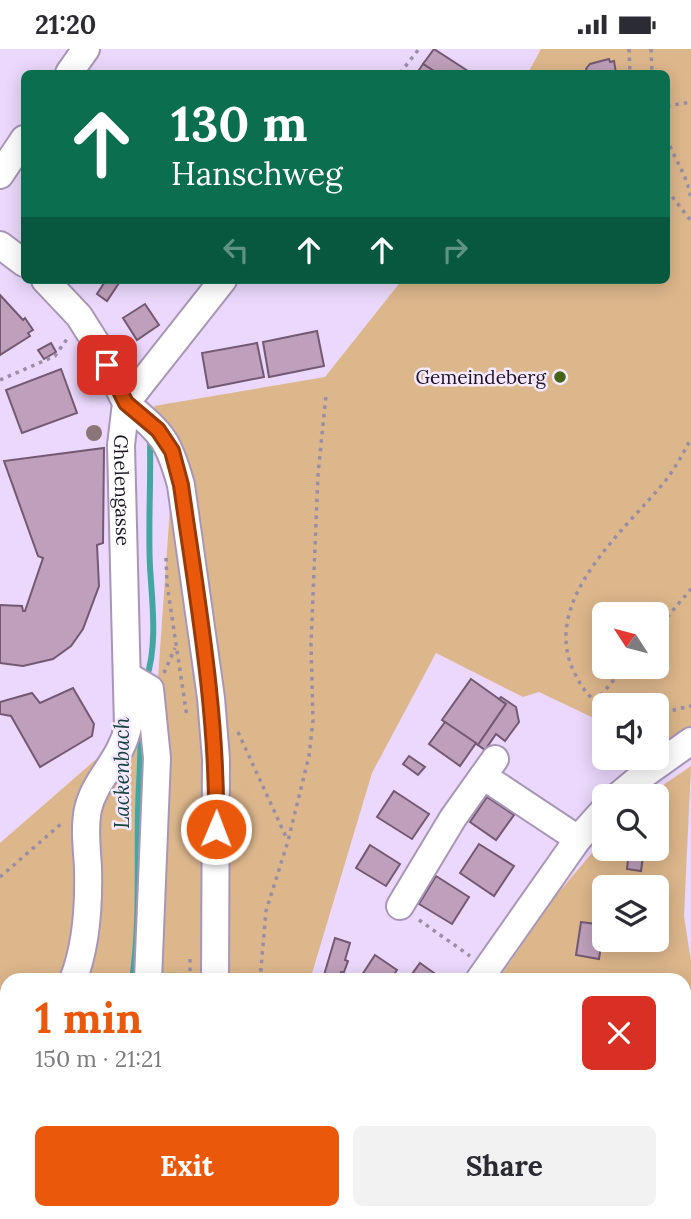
<!DOCTYPE html>
<meta charset="utf-8">
<style>
body{margin:0;font-family:Lora,serif;background:#f2f2f3;color:#2b2b33;height:100vh;display:flex;flex-direction:column;font-size:26px;white-space:nowrap}
*{box-sizing:border-box;margin:0}
p{font-size:23px;color:#7c7c81}
.icon{flex:none;width:38px;height:38px;fill:none;stroke:currentColor;stroke-width:2;stroke-linecap:round;stroke-linejoin:round}
.map{position:relative;flex:1;overflow:hidden}
.side{position:absolute;left:0px;top:924px;width:691px;height:247px;display:flex;flex-direction:column;background:#fff;border-radius:21px 21px 0 0;box-shadow:0 4px 18px #0003}
.side>*{flex:none}
.top-card{position:absolute;left:21px;top:21px;width:649px;height:214px;border-radius:10px;box-shadow:0 4px 18px #0003;background:#0b6e4f;color:#fff;overflow:hidden}
.needle{width:46px;rotate:306deg}
.buttons{position:absolute;left:592px;top:553px;display:grid;gap:14px}
.buttons a{display:grid;place-items:center;width:77px;height:77px;border-radius:10px;background:#fff;box-shadow:0 4px 18px #0003;font-size:35px}
.pin{position:absolute;display:grid;place-items:center;width:60px;height:60px;color:#fff;margin:-30px;border-radius:14px;box-shadow:0 4px 10px #0006}
.me{position:absolute;width:77px;margin:-38px;rotate:1deg;stroke-linejoin:round;filter:drop-shadow(0 0 5px #0008)}
.turn{display:flex;align-items:center;gap:24px;height:147px;padding:0 35px;font-size:32px}
.turn .icon{width:91px;height:91px;stroke-width:2.5}
.turn b{display:block;font-size:49px;line-height:60px}
.lanes{display:flex;align-items:center;height:66px;padding:0 35px;background:#0003;justify-content:center;gap:35px;direction:ltr}
.lanes .off{opacity:.35}
.round{display:grid;place-items:center;flex:none;width:74px;height:74px;border-radius:10px;background:#f2f2f3}
.overview{display:flex;align-items:center;justify-content:space-between;height:119px;padding:0 35px}
h1{font-size:42px;font-weight:700;line-height:52px;color:#ea580c}
.cta{display:flex;gap:14px;margin-top:auto;padding:14px 35px}
.cta a{flex:1;height:80px;border-radius:10px;background:#ea580c;color:#fff;font-size:28px;font-weight:700;line-height:80px;text-align:center}
.cta a+a{background:#f2f2f3;color:#2b2b33}
.status{display:flex;justify-content:space-between;align-items:center;height:49px;padding:0 35px;background:#fff;direction:ltr}
.status svg{height:19px;fill:currentColor}
.map>svg:first-child{display:block}
.green{fill:#ddb78c;fill-rule:evenodd}
.lines{fill:none;stroke-linecap:round;stroke-linejoin:round}
.stream{stroke:#43a7a1;stroke-width:6}
.building{fill:#bfa0bc;stroke:#745972;stroke-width:2}
.minor-casing{stroke:#a896b7;stroke-width:30}
.path{stroke:#9b8ca7;stroke-width:3.5;stroke-dasharray:3.5 5;stroke-linecap:butt}
.minor{stroke:#fff;stroke-width:26}
.tree{fill:#8a7678}
.route-casing{stroke:#983908;stroke-width:18}
.route{stroke:#ea580c;stroke-width:12}
.poi-dot{fill:#456418;stroke:#f4e9fe;stroke-width:2.5}
.labels{text-anchor:middle;dominant-baseline:central;stroke-width:5;stroke-linejoin:round;paint-order:stroke}
.poi-label{font-size:19px;fill:#1d1622;stroke:#f4e9fe;text-anchor:end}
.street-label{font-size:19px;fill:#1d1622;stroke:#f4e9fe}
.water-label{font-size:21px;font-style:italic;fill:#164340;stroke:#f4e9fe}
</style>
<div class="status"><b>21:20</b><svg viewBox="0 0 49 12"><path d="M0 12V9h3v3zM5 12V6h3v6zM10 12V3h3v9zM15 12V0h3v12zM26 1h20v11H26zM47 4h2v5h-2z"/></svg></div>
<div class="map">
<svg width="691" height="1170" viewBox="0 0 691 1170">
<rect width="100%" height="100%" fill="#ebd8fc"/>
<!-- green -->
<path class="green" d="M 541,0 L 691,0 L 691,679 L 656,699 L 656,656 L 604,656 L 604,674 L 539,643 L 523,648 L 436,604 L 372,724 L 310,931 L 7,931 L 7,1164 L 684,1164 L 684,931 L 498,931 L 552,851 L 604,790 L 604,800 L 656,800 L 656,747 L 647,747 L 691,717 L 684,867 L 691,912 L 691,1170 L 0,1170 L 0,794 L 156,658 L 171,444 L 154,357 L 325,328 L 402,231 L 667,231 L 667,24 L 528,24 ZM 604,565 L 656,565 L 656,618 L 604,618 ZM 604,838 L 656,838 L 656,891 L 604,891 Z"/>
<g class="lines">
<!-- stream -->
<g class="stream">
<path d="M 146,630 C 158,598 152,551 150,518 C 148,477 151,435 150,394"/>
<path d="M 132,931 C 140,877 137,822 138,767 C 138,736 142,706 140,674"/>
<path d="M 43,1164 L 44,1170"/>
<path d="M 104,1170 L 107,1164"/>
</g>
</g>
<!-- building -->
<g class="building">
<path d="M 434,0 L 471,24 L 437,24 L 423,15 Z"/>
<path d="M 609,10 L 610,13 L 614,12 L 616,24 L 587,24 L 586,20 L 590,15 Z"/>
<path d="M 423,15 L 437,24 L 417,24 Z"/>
<path d="M 106,231 L 121,231 L 107,252 L 97,245 Z"/>
<path d="M 0,246 L 23,271 L 25,269 L 33,281 L 28,284 L 30,287 L 0,306 Z"/>
<path d="M 145,255 L 159,276 L 137,291 L 123,269 Z"/>
<path d="M 317,282 L 324,317 L 269,328 L 263,293 Z"/>
<path d="M 51,294 L 56,303 L 44,310 L 38,301 Z"/>
<path d="M 257,294 L 264,328 L 208,339 L 202,304 Z"/>
<path d="M 61,320 L 77,364 L 22,384 L 6,341 Z"/>
<path d="M 104,399 L 103,494 L 97,496 L 99,537 L 83,580 L 71,597 L 53,610 L 23,617 L 0,614 L 0,556 L 22,557 L 23,562 L 25,562 L 43,509 L 38,507 L 4,412 Z"/>
<path d="M 471,630 L 506,655 L 478,696 L 442,671 Z"/>
<path d="M 73,639 L 94,675 L 92,687 L 40,718 L 11,667 L 0,665 L 0,653 L 32,644 L 40,654 Z"/>
<path d="M 501,648 L 516,658 L 519,673 L 505,692 L 496,685 L 485,701 L 478,696 L 506,655 L 499,650 Z"/>
<path d="M 445,673 L 476,694 L 460,717 L 429,695 Z"/>
<path d="M 409,707 L 425,718 L 418,726 L 403,715 Z"/>
<path d="M 394,742 L 429,765 L 412,790 L 377,768 Z"/>
<path d="M 487,748 L 514,766 L 496,791 L 470,773 Z"/>
<path d="M 479,795 L 514,817 L 494,847 L 460,824 Z"/>
<path d="M 370,796 L 400,815 L 386,837 L 356,819 Z"/>
<path d="M 622,800 L 644,800 L 641,822 L 627,820 L 628,811 L 620,809 Z"/>
<path d="M 436,827 L 469,848 L 452,875 L 419,855 Z"/>
<path d="M 581,873 L 604,876 L 599,910 L 576,906 Z"/>
<path d="M 335,889 L 350,894 L 345,911 L 348,912 L 344,923 L 341,923 L 339,931 L 324,926 Z"/>
<path d="M 375,906 L 397,921 L 390,931 L 363,931 L 360,929 Z"/>
<path d="M 420,914 L 441,929 L 440,931 L 405,931 L 405,928 L 409,929 Z"/>
<path d="M 684,1069 L 691,1069 L 691,1086 L 684,1085 Z"/>
<path d="M 687,1104 L 691,1105 L 691,1127 L 686,1126 L 686,1122 L 684,1121 Z"/>
<rect x="684" y="1140" width="7" height="21"/>
<path d="M 616,1164 L 641,1164 L 640,1170 L 618,1168 Z"/>
</g>
<g class="lines">
<!-- minor casing -->
<g class="minor-casing">
<g id="minor">
<path d="M 69,24 L 86,0"/>
<path d="M 0,126 L 24,90"/>
<path d="M 0,196 L 24,214"/>
<path id="s1" d="M 45,231 L 79,267 L 98,297 L 126,354 L 121,396 L 128,678 C 121,711 95,730 88,760 C 84,779 87,800 88,819 C 89,856 87,896 73,931"/>
<path d="M 126,354 C 162,385 168,389 181,436 L 211,649 L 216,710 L 215,931"/>
<path d="M 126,354 L 223,231"/>
<path d="M 128,627 L 150,640 L 157,709 L 148,931"/>
<path d="M 483,727 L 578,790"/>
<path d="M 618,747 L 642,727 L 691,692"/>
<path d="M 400,857 L 453,769 L 495,710"/>
<path d="M 479,931 L 578,790 L 604,761"/>
<path d="M 0,1130 L 7,1110"/>
<path d="M 275,1164 L 276,1170"/>
<path d="M 128,1170 L 129,1164"/>
<path d="M 346,1170 L 348,1164"/>
</g>
</g>
<!-- path -->
<g class="path">
<path d="M 629,0 L 630,24"/>
<path d="M 651,0 L 652,24"/>
<path d="M 400,24 L 419,0"/>
<path d="M 667,57 L 691,53"/>
<path d="M 667,89 C 675,113 687,124 691,150"/>
<path d="M 667,141 L 691,172"/>
<path d="M 0,331 L 55,307 L 67,290"/>
<path d="M 166,509 L 167,535 L 187,668"/>
<path d="M 656,581 L 691,540"/>
<path d="M 164,624 L 175,599"/>
<path d="M 595,653 L 625,618"/>
<path d="M 604,659 C 591,650 583,641 576,627 C 536,553 625,482 666,431 C 676,418 683,404 691,390"/>
<path d="M 656,665 L 691,657"/>
<path d="M 238,683 L 287,790"/>
<path d="M 0,828 L 62,774"/>
<path d="M 419,871 L 470,907"/>
<path d="M 190,922 L 190,905"/>
<path d="M 260,931 L 266,862 L 288,792 L 309,707 L 313,671 L 311,595 L 318,425 L 326,346"/>
<path d="M 230,1164 L 231,1170"/>
</g>
<!-- minor -->
<use href="#minor" class="minor"/>
</g>
<!-- trees -->
<circle class="tree" cx="94" cy="384" r="8"/>
<g class="lines">
<!-- route casing -->
<g class="route-casing">
<path id="route" d="M 107,316 L 126,354 L 158,381 L 172,402 L 181,436 C 197,550 218,664 216,780"/>
</g>
<!-- route -->
<use href="#route" class="route"/>
</g>
<!-- markers -->
<circle class="poi-dot" cx="560" cy="328" r="7"/>
<g class="labels">
<!-- poi labels -->
<g class="poi-label">
<text x="546" y="328">Gemeindeberg</text>
</g>
<!-- street labels -->
<g class="street-label">
<text stroke="none"><textPath href="#s1" startOffset="236">Ghelengasse</textPath></text>
</g>
<!-- water labels -->
<g class="water-label">
<text transform="translate(121 724) rotate(-90)">Lackenbach</text>
</g>
</g>
</svg>
<div class="buttons">
<a><svg class="needle" viewBox="-14 -14 28 28"><path d="M0-13l5 13h-10z" fill="#e53935"/><path d="M0 13l5-13h-10z" fill="#7c7c81"/></svg></a>
<a><svg class="icon" aria-label="sound" viewBox="0 0 24 24"><path d="M4 9h4l5-4v14l-5-4H4zM17 9q2 3 0 6"/></svg></a>
<a><svg class="icon" aria-label="search" viewBox="0 0 24 24"><circle cx="10" cy="10" r="6"/><path d="M15 15l6 6"/></svg></a>
<a><svg class="icon" aria-label="layers" viewBox="0 0 24 24"><path d="M12 4l9 5-9 5-9-5zM3 14l9 5 9-5"/></svg></a>
</div>
<div class="pin" style="left:107px;top:316px;background:#d93025"><svg class="icon" aria-label="arrive" viewBox="0 0 24 24"><path d="M6 21V4h12l-3 4 3 4H6"/></svg></div>
<svg class="me" style="left:216px;top:780px" viewBox="-20 -20 40 40"><circle r="17" fill="#ea580c" stroke="#fff" stroke-width="3"/><path d="M0-11L8 9 0 5-8 9z" fill="#fff"/></svg>
<div class="top-card">
<div class="turn"><svg class="icon" aria-label="ahead" viewBox="0 0 24 24"><path d="M12 20V5M6 11l6-6 6 6"/></svg><div><b>130 m</b>Hanschweg</div></div>
<div class="lanes"><svg class="icon off" aria-label="left" viewBox="0 0 24 24"><path d="M17 20v-9H6M10 6l-5 5 5 5"/></svg><svg class="icon" aria-label="ahead" viewBox="0 0 24 24"><path d="M12 20V5M6 11l6-6 6 6"/></svg><svg class="icon" aria-label="ahead" viewBox="0 0 24 24"><path d="M12 20V5M6 11l6-6 6 6"/></svg><svg class="icon off" aria-label="right" viewBox="0 0 24 24"><path d="M7 20v-9h11M14 6l5 5-5 5"/></svg></div>
</div>
<section class="side">
<div class="overview"><div><h1>1 min</h1><p>150 m · 21:21</p></div><a class="round" style="background:#d93025;color:#fff"><svg class="icon" aria-label="close" viewBox="0 0 24 24"><path d="M6 6l12 12M18 6L6 18"/></svg></a></div>
<div class="cta"><a>Exit</a><a>Share</a></div>
</section>
</div>
